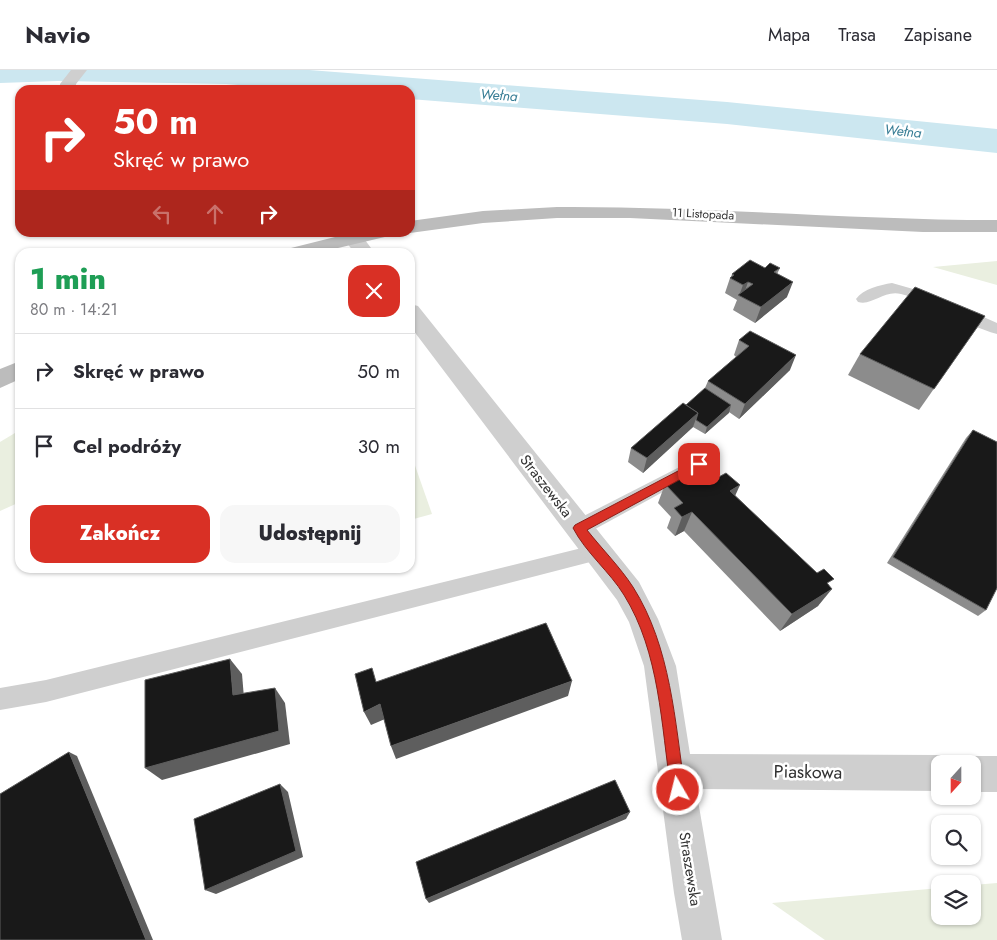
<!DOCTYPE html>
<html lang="pl">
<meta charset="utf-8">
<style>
body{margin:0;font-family:Jost,sans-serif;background:#f7f7f7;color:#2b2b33;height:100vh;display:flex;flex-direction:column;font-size:19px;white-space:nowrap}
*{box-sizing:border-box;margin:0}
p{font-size:16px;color:#7c7c81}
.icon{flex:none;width:28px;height:28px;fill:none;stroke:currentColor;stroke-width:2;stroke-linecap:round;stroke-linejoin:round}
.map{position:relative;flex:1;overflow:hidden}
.details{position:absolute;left:15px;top:178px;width:400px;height:325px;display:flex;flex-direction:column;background:#fff;border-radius:15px;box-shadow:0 1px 4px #0004}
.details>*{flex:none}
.banner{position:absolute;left:15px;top:15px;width:400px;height:152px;border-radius:15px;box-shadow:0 1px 4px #0004;background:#d93025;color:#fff;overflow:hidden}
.needle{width:32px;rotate:201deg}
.controls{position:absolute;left:931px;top:685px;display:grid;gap:10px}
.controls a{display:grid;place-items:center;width:50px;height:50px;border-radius:10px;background:#fff;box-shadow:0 1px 4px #0004;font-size:25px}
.pin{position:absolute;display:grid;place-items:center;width:42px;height:42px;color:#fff;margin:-21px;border-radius:10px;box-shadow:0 2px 8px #0006}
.me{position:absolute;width:55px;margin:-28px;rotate:352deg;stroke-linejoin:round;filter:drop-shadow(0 0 4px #0008)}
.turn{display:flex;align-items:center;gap:18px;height:105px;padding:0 15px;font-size:22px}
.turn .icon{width:65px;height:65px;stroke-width:2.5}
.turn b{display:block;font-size:35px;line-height:42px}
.lanes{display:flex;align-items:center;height:48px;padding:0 15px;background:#0003;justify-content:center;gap:25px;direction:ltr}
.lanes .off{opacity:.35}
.round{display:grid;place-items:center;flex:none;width:52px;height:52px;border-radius:15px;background:#f7f7f7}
.summary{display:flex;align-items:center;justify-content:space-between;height:85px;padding:0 15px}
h1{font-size:30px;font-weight:800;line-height:38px;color:#1e9e55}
.action{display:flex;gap:10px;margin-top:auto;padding:10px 15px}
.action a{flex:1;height:58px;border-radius:15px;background:#d93025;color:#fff;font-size:20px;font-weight:800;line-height:58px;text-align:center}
.action a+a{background:#f7f7f7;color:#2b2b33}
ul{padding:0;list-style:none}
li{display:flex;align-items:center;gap:15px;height:75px;padding:0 15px;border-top:1px solid #e1e1e2}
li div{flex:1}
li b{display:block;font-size:19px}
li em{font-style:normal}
header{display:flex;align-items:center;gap:30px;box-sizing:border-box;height:70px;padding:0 25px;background:#fff;border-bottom:1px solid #e1e1e2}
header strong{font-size:24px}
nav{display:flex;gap:28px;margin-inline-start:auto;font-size:18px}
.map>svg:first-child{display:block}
.green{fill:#eaefe0}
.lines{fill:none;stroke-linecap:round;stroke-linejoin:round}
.river{fill:#cce7f0;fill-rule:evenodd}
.lane{fill:#cfcfcf;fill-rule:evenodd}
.street{fill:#cfcfcf;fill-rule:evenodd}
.secondary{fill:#bcbcbc;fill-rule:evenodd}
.wall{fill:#8c8c8c}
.shaded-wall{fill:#5e5e5e}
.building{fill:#191919;stroke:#5e5e5e}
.route{fill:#d93025;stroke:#8d1f18}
.labels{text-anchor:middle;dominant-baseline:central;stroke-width:5;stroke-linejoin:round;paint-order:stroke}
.far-street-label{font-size:12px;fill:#323232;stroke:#fff}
.far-water-label{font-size:14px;font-style:italic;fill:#377d95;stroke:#fff}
.street-label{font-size:15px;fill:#323232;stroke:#fff}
.near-street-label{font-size:18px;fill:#323232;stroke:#fff}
</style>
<header>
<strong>Navio</strong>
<nav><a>Mapa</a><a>Trasa</a><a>Zapisane</a></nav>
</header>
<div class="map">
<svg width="997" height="870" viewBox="0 0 997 870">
<rect width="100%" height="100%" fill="#fff"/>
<!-- green -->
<g class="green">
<path d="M 997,191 L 997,215 L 933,197 Z"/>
<path d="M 20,360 L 20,432 L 0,441 L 0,372 Z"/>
<path d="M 412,387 L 432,444 L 410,450 L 410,388 Z"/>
<path d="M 997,813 L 997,870 L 825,870 L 772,833 L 940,818 L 940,846 L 972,846 L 973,815 Z"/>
</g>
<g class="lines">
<!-- river -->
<path class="river" d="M 0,0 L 309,0 L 727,32 L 997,59 L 997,83 L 727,54 L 410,29 L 410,20 L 297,20 L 226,14 L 58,11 L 0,13 Z"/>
<!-- lane -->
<g class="lane">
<path d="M 892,213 L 934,225 L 997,253 L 997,264 C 964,255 935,232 901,224 C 883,220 873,236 858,232 L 856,229 C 863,219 880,215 892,213 Z"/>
<path d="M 699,387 L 705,389 L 708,394 L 705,399 L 586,464 L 579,466 L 572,464 L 569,458 L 572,452 Z"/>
<path d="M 598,474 L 605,476 L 608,482 L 605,488 L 598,490 L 46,632 L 0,640 L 0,618 L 46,610 Z"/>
</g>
<!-- street -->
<g class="street">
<path d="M 71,0 L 87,0 L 76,14 L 76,20 L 60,20 L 60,14 Z"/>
<path d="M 338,162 L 359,162 L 374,182 L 354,182 Z"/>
<path d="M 410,234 L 418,236 L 639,512 L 658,549 L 676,596 L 690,684 L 940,685 L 952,691 L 954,694 L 940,694 L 940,721 L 696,719 L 722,870 L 682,870 L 674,823 L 644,596 L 629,552 L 617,530 L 410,256 Z"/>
<path d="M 972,686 L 997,686 L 997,722 L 972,722 L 972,694 L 959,694 Z"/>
</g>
<!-- secondary -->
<g class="secondary">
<path d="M 557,137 C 704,136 850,150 997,150 L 997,162 L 923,162 L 630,148 L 557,148 L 483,153 L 410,163 L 409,162 L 410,151 L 483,141 Z"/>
<path d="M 355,162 L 392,162 L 389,166 L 321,182 L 288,182 L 291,178 Z"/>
<path d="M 20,291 L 20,309 L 0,318 L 0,299 Z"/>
</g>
</g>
<!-- wall -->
<g class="wall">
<path d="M 765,198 L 780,198 L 777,204 L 787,227 L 755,253 L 733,240 L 737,230 L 725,223 L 730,208 L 731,207 L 732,204 Z"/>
<path d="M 985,246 L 919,340 L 848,305 L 860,284 Z"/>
<path d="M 739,270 L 790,300 L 739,349 L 729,342 L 705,364 L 693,357 L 643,403 L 628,392 L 631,378 L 686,335 L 705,318 L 708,311 L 736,287 L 734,285 Z"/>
<path d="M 973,360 L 986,540 L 978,546 L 887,493 L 966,368 Z"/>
<path d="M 717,408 L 829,515 L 818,536 L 780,561 L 684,461 L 675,466 L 667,458 L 671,447 L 658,433 L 665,414 Z"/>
</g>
<!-- shaded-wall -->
<g class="shaded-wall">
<path d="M 748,212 L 743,227 L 739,226 L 743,215 Z"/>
<path d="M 793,212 L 787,227 L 755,253 L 761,237 Z"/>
<path d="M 796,285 L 790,300 L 739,349 L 745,334 Z"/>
<path d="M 731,335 L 729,343 L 705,364 L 707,357 Z"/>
<path d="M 698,343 L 693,357 L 643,403 L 647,388 Z"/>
<path d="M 740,415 L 731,435 L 730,421 Z"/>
<path d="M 692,442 L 684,461 L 675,466 L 682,447 Z"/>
<path d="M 832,519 L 818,536 L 780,561 L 792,544 Z"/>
<path d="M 230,589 L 242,604 L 245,640 L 233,625 Z"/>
<path d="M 572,611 L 568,626 L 396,689 L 391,676 Z"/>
<path d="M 275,618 L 285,633 L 290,674 L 162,710 L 145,698 Z"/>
<path d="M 380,634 L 385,649 L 371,655 L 364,642 Z"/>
<path d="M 69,682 L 77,686 L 153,870 L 146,870 Z"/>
<path d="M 280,714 L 288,722 L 303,787 L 216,824 L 205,820 Z"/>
<path d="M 630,742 L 626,749 L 429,833 L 426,829 Z"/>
</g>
<!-- building -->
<g class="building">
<path d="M 750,190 L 765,198 L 770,193 L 780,198 L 774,202 L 793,212 L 761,237 L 738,225 L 753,214 L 748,212 L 743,215 L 730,208 L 734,205 L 732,204 Z"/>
<path d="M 915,217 L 985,246 L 934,319 L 860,284 Z"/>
<path d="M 750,261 L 796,285 L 745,334 L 708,311 L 749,276 L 739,270 Z"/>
<path d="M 705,318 L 731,335 L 707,357 L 696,350 L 698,343 L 686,335 Z"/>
<path d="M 683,333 L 698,343 L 647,388 L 631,378 Z"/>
<path d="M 973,360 L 997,372 L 997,518 L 986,540 L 893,487 Z"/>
<path d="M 702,393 L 717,408 L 726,403 L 740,415 L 730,421 L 817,503 L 824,499 L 834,509 L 827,513 L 832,519 L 792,544 L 692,442 L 682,447 L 674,438 L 683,433 L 665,414 Z"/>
<path d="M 546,553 L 572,611 L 391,676 L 380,634 L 364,642 L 355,604 L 372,598 L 376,612 Z"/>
<path d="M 230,589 L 233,625 L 275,618 L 279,661 L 145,698 L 145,610 Z"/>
<path d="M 69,682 L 146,870 L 0,870 L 0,724 Z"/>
<path d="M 615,710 L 630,742 L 426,829 L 416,792 Z"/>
<path d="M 280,714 L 296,781 L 205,820 L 194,749 Z"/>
</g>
<!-- route -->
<path class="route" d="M 699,390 L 703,391 L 705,394 L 703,397 L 587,460 C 602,479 620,497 633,517 C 671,577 675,652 685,720 L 683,725 L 678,727 L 673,725 L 671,720 C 661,655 660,583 624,525 C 610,502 586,483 573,458 L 575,455 Z"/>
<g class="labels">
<!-- far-street labels -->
<g class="far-street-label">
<text transform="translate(703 144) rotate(3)">11 Listopada</text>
</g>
<!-- far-water labels -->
<g class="far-water-label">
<text transform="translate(499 25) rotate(4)">Wełna</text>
<text transform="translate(903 61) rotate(6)">Wełna</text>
</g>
<!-- street labels -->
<g class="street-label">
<text transform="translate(546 416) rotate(52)">Straszewska</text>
<text transform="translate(690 799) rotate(81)">Straszewska</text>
</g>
<!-- near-street labels -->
<g class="near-street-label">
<text transform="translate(808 702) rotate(1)">Piaskowa</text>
</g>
</g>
</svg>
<div class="controls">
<a><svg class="needle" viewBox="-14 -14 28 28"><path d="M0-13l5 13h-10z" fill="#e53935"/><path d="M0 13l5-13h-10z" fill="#7c7c81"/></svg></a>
<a><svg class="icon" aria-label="search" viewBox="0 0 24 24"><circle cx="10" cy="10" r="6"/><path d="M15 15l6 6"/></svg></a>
<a><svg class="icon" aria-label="layers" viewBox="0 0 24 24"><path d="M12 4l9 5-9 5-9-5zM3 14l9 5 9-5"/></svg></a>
</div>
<div class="pin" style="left:699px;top:394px;background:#d93025"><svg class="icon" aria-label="arrive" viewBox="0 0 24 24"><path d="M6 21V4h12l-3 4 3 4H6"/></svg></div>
<svg class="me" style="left:678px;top:720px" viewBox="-20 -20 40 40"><circle r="17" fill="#d93025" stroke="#fff" stroke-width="3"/><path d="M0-11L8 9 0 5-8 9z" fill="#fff"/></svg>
<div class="banner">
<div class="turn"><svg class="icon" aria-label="right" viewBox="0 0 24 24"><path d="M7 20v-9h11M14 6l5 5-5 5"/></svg><div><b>50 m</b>Skręć w prawo</div></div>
<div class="lanes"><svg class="icon off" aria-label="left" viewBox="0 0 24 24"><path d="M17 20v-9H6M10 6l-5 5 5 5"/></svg><svg class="icon off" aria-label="ahead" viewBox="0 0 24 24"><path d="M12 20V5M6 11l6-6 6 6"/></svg><svg class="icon" aria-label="right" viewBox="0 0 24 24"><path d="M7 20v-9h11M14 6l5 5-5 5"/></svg></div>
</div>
<section class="details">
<div class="summary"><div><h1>1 min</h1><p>80 m · 14:21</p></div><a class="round" style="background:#d93025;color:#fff"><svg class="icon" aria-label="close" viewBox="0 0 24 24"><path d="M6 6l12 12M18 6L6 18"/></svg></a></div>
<ul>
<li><svg class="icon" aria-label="right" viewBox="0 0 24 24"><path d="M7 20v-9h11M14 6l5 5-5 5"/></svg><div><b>Skręć w prawo</b></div><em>50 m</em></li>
<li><svg class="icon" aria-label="arrive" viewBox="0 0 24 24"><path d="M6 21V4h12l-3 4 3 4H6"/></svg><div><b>Cel podróży</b></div><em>30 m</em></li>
</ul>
<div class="action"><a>Zakończ</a><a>Udostępnij</a></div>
</section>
</div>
